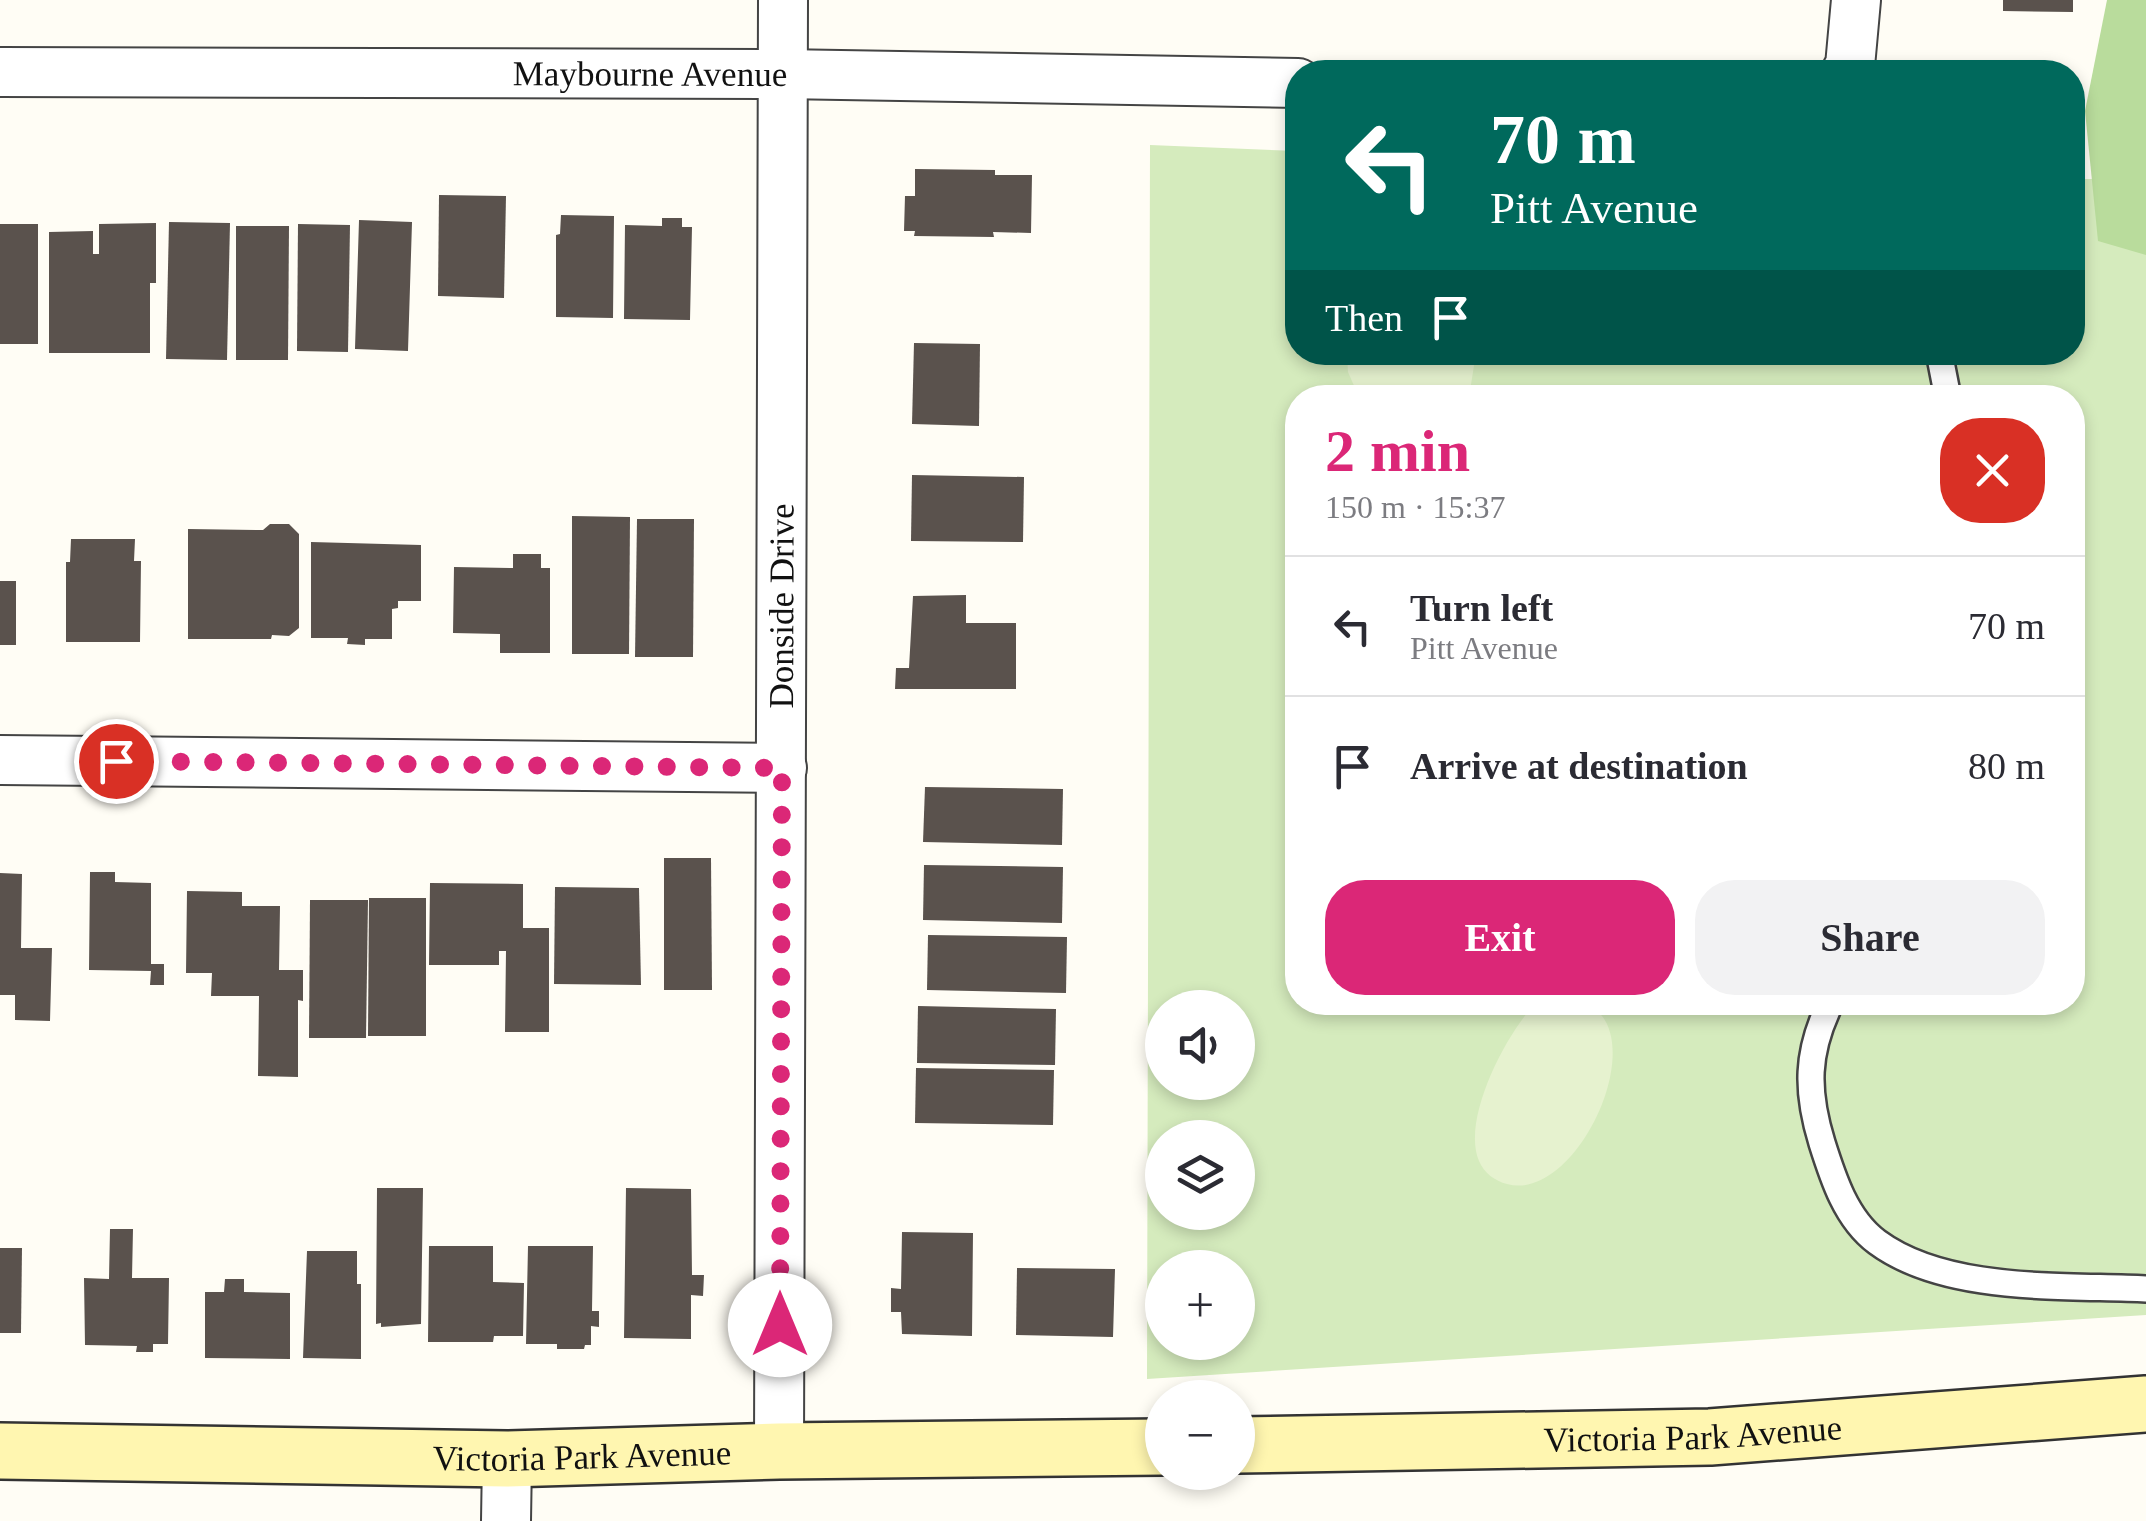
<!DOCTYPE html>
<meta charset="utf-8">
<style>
body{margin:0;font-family:Georgia,serif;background:#f2f2f3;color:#2b2b33;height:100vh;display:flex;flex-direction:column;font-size:38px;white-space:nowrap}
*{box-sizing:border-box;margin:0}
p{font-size:32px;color:#7c7c81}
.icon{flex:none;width:55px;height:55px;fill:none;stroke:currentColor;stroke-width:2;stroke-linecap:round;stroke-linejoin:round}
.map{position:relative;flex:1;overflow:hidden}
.sheet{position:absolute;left:1285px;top:385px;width:800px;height:630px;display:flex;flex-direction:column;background:#fff;border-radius:40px;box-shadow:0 5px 15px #0003}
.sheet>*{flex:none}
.guide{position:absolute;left:1285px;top:60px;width:800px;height:305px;border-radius:40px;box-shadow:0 5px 15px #0003;background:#00695c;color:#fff;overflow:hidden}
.controls{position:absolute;left:1145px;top:990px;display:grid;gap:20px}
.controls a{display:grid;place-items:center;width:110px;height:110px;border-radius:50%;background:#fff;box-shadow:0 5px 15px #0003;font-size:50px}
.pin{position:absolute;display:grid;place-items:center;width:85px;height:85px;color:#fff;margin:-42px;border:5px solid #fff;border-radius:50%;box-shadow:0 2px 10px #0007}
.me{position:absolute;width:110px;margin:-55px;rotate:0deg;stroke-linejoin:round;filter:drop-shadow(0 0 8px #0008)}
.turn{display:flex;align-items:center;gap:35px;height:210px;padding:0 40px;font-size:45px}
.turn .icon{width:130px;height:130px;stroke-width:2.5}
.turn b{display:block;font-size:70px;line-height:85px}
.then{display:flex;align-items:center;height:95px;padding:0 40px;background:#0003;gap:20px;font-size:38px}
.round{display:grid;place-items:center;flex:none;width:105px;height:105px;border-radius:40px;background:#f2f2f3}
.overview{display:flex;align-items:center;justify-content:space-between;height:170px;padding:0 40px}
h1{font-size:60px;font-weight:700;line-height:75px;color:#db2777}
.cta{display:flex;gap:20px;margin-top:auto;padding:20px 40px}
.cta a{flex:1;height:115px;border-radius:40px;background:#db2777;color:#fff;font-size:40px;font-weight:700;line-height:115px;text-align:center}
.cta a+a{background:#f2f2f3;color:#2b2b33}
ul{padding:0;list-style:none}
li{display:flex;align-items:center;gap:30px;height:140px;padding:0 40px;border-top:2px solid #e1e1e2}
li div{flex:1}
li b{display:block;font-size:38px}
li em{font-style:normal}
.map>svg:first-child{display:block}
.green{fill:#d5ebbd;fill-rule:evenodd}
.forest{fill:#b9dc9c}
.pitch{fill:#e6f2cf}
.building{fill:#5a524d}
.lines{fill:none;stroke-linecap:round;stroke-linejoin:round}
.service-casing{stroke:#444;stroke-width:30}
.minor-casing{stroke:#444;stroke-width:52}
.secondary-casing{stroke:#333;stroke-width:60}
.service{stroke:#fff;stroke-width:25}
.minor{stroke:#fff;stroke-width:48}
.secondary{stroke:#fff6b0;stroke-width:55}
.route{stroke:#db2777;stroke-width:18;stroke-dasharray:0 32.4}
.labels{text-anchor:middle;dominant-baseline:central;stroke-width:10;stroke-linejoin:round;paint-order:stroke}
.street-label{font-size:35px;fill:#111;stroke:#fff}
</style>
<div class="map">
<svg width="2146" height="1521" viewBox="0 0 2146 1521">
<rect width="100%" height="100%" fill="#fffdf5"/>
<!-- green -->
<path class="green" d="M 1150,145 L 1297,151 L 1298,352 L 2072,352 L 2073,179 L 2146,179 L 2146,1315 L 1147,1379 ZM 1298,398 L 2072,398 L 2072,1002 L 1298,1002 ZM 1162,1008 L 1238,1008 L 1238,1082 L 1162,1082 ZM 1162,1138 L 1238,1138 L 1238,1212 L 1162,1212 ZM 1162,1268 L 1238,1268 L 1238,1342 L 1162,1342 Z"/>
<!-- forest -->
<path class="forest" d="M 2107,0 L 2146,0 L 2146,255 L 2098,241 L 2085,111 Z"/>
<!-- pitch -->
<g class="pitch">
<path d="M 1347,353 L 1476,353 L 1469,397 L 1359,397 L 1348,372 Z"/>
<path d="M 1536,1003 C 1552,1002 1576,998 1589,1005 C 1652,1038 1577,1203 1507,1184 C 1495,1181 1484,1173 1479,1161 C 1461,1119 1507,1032 1536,1003 Z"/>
</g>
<!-- building -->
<g class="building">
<path d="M 2003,0 L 2073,0 L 2073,12 L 2003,11 Z"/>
<path d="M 915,169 L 995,170 L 995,175 L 1032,175 L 1031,233 L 993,232 L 994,237 L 914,236 L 915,231 L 904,231 L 905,196 L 915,196 Z"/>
<path d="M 439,195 L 506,196 L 504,298 L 438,296 Z"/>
<path d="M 561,215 L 614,216 L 613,318 L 556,317 L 556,235 L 560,234 Z"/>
<path d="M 662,218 L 682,218 L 682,227 L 692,227 L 690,320 L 624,319 L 625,225 L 662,226 Z"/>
<path d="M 359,220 L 412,222 L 408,351 L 355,349 Z"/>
<path d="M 169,222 L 230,223 L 227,360 L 166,359 Z"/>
<path d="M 156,223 L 156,283 L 150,283 L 150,353 L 49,353 L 49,232 L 93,231 L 93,254 L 99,254 L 99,224 Z"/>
<rect x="0" y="224" width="38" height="120"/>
<path d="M 298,224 L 350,225 L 348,352 L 297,351 Z"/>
<path d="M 236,226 L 289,226 L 288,360 L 236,360 Z"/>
<path d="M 914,343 L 980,344 L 979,426 L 912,424 Z"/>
<path d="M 912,475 L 1024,477 L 1023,542 L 911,541 Z"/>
<path d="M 572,516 L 630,517 L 629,654 L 572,654 Z"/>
<path d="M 637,519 L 694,519 L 693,657 L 635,657 Z"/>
<path d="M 270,524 L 289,524 L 299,534 L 299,628 L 289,636 L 272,635 L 271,639 L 188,639 L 188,529 L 263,530 Z"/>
<path d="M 71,539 L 135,539 L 134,561 L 141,561 L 140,642 L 66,642 L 66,562 L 70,562 Z"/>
<path d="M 311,542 L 421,545 L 421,601 L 398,601 L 398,608 L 392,609 L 392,639 L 365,639 L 365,645 L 347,644 L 348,638 L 311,638 Z"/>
<path d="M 513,554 L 541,554 L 541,568 L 550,568 L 550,653 L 500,653 L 500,634 L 453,633 L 454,567 L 513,568 Z"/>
<rect x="0" y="581" width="16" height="64"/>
<path d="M 966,595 L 966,623 L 1016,623 L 1016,689 L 895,689 L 896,668 L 909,668 L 913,596 Z"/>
<path d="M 925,787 L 1063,789 L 1062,845 L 923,842 Z"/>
<path d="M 664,858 L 711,858 L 712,990 L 664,990 Z"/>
<path d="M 924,865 L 1063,867 L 1062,923 L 923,920 Z"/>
<path d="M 90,872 L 115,872 L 115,882 L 151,883 L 151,964 L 164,964 L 164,985 L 150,985 L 151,971 L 89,970 Z"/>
<path d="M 0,873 L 22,874 L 21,948 L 52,948 L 50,1021 L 15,1020 L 15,995 L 0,995 Z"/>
<path d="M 430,883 L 523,884 L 523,928 L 549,928 L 549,1032 L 505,1032 L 506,951 L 499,951 L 499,965 L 429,965 Z"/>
<path d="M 555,887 L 639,888 L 641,985 L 554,984 Z"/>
<path d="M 187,891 L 242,892 L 242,906 L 280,906 L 279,970 L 303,970 L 303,1001 L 298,1000 L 298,1077 L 258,1076 L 259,996 L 211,996 L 212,973 L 186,973 Z"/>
<path d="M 369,898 L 426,898 L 426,1036 L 368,1036 Z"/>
<path d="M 310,900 L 368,900 L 366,1038 L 309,1038 Z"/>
<path d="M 928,935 L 1067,937 L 1066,993 L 927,990 Z"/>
<path d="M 918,1006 L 1056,1009 L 1055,1065 L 917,1063 Z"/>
<path d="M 916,1068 L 1054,1070 L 1053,1125 L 915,1123 Z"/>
<path d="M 377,1188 L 423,1188 L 421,1324 L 381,1327 L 381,1323 L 376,1324 Z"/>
<path d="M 626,1188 L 691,1189 L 692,1275 L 704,1275 L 703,1296 L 691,1295 L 691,1339 L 624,1338 Z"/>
<path d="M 110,1229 L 133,1229 L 132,1278 L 169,1278 L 168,1344 L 153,1344 L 153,1352 L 136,1352 L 137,1346 L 85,1345 L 84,1278 L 109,1279 Z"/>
<path d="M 902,1232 L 973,1233 L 972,1336 L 902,1334 L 901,1312 L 891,1312 L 891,1288 L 901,1289 Z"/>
<path d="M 429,1246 L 493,1246 L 493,1282 L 524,1283 L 523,1336 L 494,1336 L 493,1342 L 428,1342 Z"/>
<path d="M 528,1246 L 593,1246 L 592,1311 L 599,1311 L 599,1327 L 591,1326 L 591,1345 L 585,1345 L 584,1349 L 557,1349 L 557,1344 L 526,1344 Z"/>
<path d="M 0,1248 L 22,1248 L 21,1333 L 0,1333 Z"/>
<path d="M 307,1251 L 357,1251 L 357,1284 L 361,1284 L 361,1359 L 303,1358 Z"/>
<path d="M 1017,1268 L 1115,1269 L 1113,1337 L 1016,1335 Z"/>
<path d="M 225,1279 L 244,1279 L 244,1292 L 290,1293 L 290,1359 L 205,1358 L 205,1292 L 224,1292 Z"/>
</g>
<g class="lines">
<!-- service casing -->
<g class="service-casing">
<g id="service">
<path d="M 1939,352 L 1948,398"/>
<path d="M 1831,1002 C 1806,1052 1806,1091 1822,1143 C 1833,1178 1846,1219 1877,1242 C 1946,1293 2064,1285 2146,1289"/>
</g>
</g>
<!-- minor casing -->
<g class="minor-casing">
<g id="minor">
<path id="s1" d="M 0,72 L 782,74 L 1298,83"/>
<path d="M 1846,72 L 1850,66 L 1856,0"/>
<path d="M 0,760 L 782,768"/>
<path id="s2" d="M 779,1451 L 783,0"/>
<path d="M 506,1521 L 507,1459"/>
</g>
</g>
<!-- secondary casing -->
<g class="secondary-casing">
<g id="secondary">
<path id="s3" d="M 1238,1445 L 1710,1437 L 2146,1404"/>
<path id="s4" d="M 0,1451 L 507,1459 L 779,1451 L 1162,1447"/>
</g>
</g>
<!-- service -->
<use href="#service" class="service"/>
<!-- minor -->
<use href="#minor" class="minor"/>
<!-- secondary -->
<use href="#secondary" class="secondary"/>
</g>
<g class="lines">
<!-- route -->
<path class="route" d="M 116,761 L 782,768 L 780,1325"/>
</g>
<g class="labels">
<!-- street labels -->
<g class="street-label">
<text stroke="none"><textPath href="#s1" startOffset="650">Maybourne Avenue</textPath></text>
<text stroke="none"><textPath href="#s2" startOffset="845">Donside Drive</textPath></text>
<text stroke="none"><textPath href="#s3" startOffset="455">Victoria Park Avenue</textPath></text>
<text stroke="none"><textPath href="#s4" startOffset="582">Victoria Park Avenue</textPath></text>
</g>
</g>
</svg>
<div class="controls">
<a><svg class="icon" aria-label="sound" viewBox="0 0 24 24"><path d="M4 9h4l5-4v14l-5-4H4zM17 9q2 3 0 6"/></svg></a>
<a><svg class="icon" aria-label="layers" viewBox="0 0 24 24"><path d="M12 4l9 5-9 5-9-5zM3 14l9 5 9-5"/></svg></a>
<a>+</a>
<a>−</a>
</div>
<div class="pin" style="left:116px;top:761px;background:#d93025"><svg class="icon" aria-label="arrive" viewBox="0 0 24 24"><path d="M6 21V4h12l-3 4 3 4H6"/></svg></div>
<svg class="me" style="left:780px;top:1325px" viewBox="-20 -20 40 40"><circle r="19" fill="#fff"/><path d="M0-13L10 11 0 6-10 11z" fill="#db2777"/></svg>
<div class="guide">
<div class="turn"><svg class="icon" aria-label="left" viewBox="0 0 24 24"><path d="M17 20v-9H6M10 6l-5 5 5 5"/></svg><div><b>70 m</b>Pitt Avenue</div></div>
<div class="then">Then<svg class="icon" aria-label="arrive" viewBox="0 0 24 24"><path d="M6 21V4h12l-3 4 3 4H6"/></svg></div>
</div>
<section class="sheet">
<div class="overview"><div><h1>2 min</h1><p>150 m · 15:37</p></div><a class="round" style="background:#d93025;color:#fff"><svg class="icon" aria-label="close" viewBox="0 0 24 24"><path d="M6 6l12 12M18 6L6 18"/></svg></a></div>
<ul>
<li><svg class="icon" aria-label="left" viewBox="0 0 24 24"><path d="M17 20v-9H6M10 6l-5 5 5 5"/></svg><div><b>Turn left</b><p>Pitt Avenue</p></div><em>70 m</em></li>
<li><svg class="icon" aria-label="arrive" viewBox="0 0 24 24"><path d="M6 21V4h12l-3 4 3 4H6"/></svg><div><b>Arrive at destination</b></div><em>80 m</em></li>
</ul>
<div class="cta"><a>Exit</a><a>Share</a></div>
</section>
</div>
